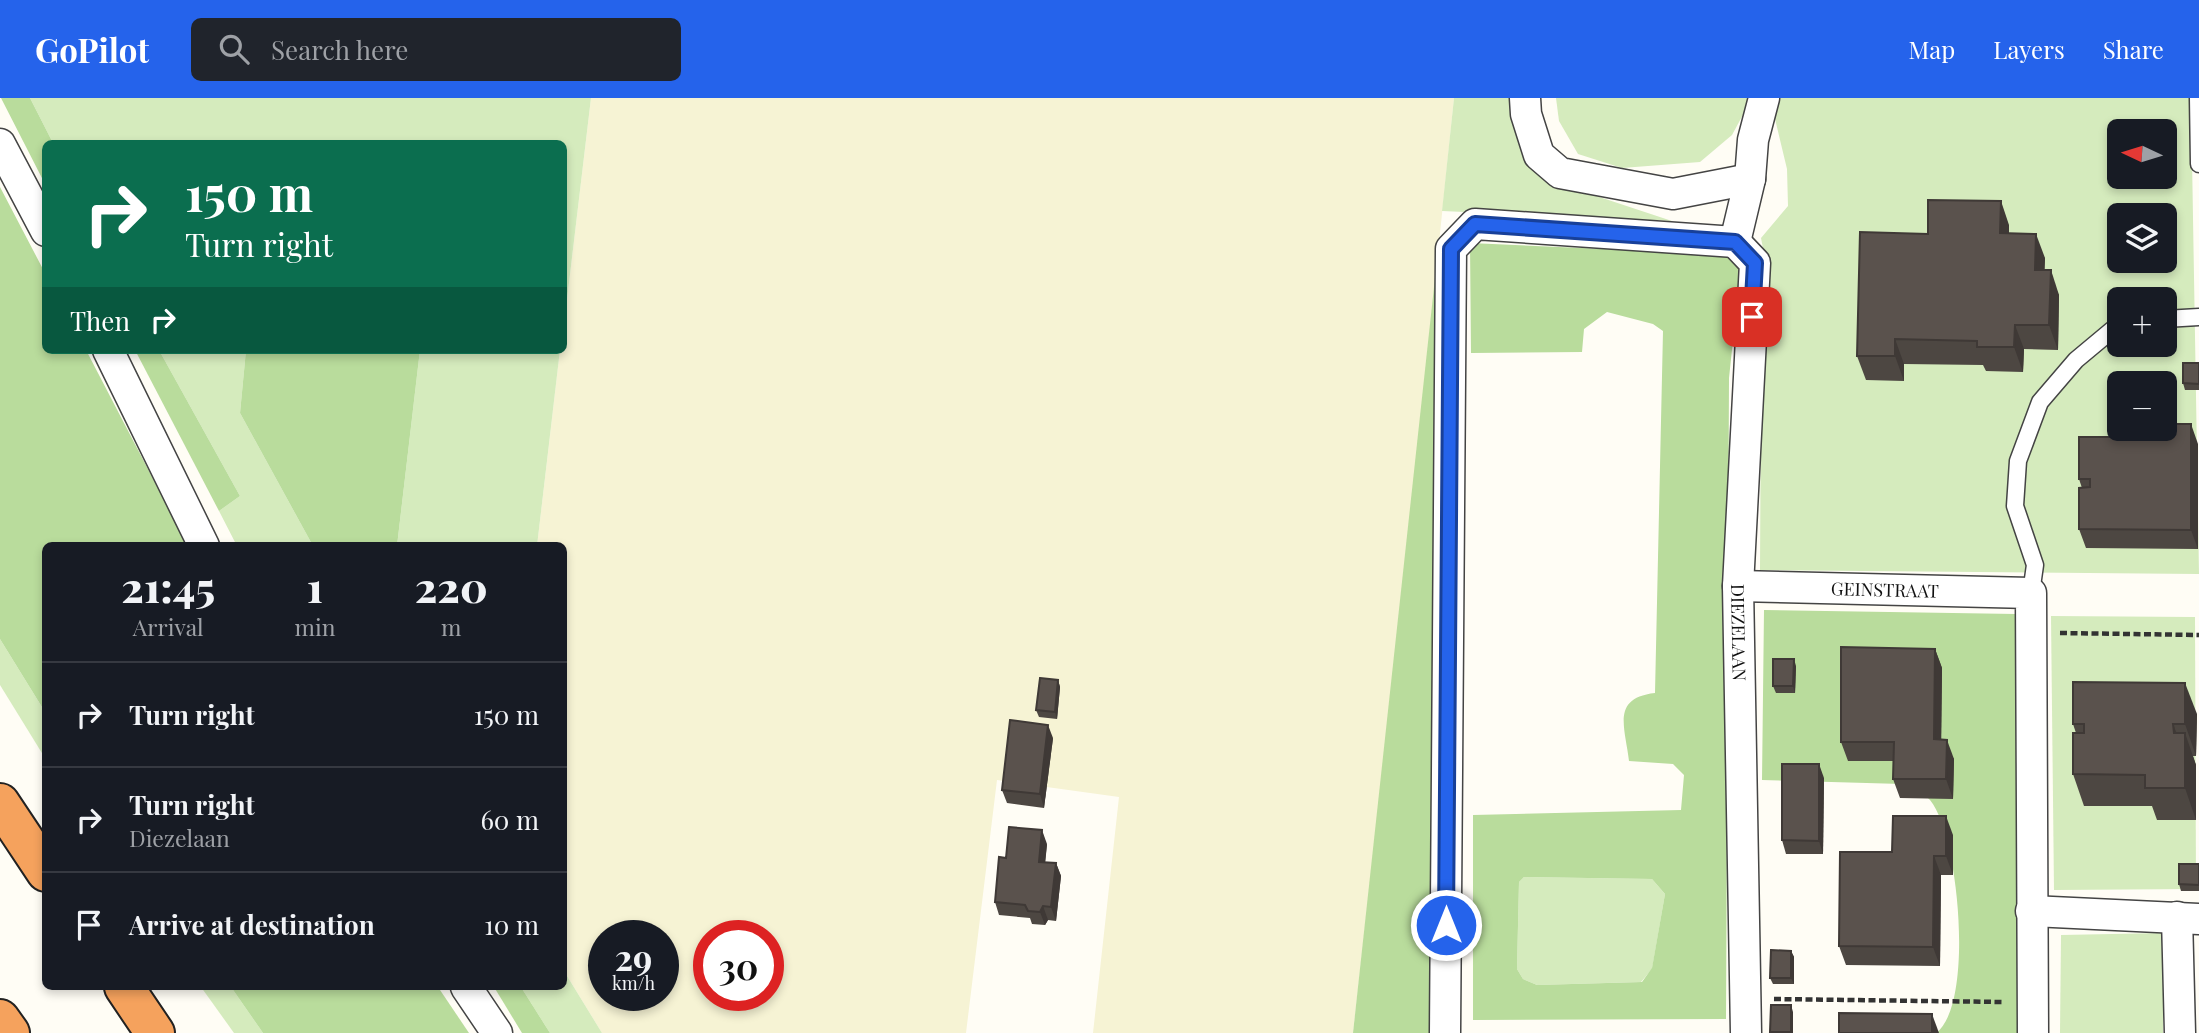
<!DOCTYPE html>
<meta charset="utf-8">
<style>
body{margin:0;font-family:"Playfair Display",serif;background:#20242c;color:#f1f3f6;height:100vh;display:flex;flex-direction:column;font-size:26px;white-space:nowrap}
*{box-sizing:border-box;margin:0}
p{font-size:23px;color:#9ea1a6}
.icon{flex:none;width:38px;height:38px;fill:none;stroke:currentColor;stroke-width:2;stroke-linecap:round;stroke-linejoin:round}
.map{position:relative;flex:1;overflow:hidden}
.sheet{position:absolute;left:42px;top:444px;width:525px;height:448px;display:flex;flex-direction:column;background:#171b24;border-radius:10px;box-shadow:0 4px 10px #0003}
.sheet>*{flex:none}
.banner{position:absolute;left:42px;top:42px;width:525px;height:214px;border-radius:10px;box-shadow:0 4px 10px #0003;background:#0b6e4f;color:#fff;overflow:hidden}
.needle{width:46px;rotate:274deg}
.tools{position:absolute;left:2107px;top:21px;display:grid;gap:14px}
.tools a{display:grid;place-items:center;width:70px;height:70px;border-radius:10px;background:#171b24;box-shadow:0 4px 10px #0003;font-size:35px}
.speed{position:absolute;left:588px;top:822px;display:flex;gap:14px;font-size:35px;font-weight:700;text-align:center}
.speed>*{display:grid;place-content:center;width:91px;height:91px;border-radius:50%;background:#171b24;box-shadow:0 4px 10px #0003;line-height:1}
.speed small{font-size:18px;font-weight:400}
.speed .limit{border:10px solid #d22;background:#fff;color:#111}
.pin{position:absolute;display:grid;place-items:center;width:60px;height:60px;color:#fff;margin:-30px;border-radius:14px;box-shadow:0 4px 10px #0006}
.me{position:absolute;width:77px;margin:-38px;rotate:0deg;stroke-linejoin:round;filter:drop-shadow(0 0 5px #0008)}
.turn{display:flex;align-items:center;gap:24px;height:147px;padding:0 28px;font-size:32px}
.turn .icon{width:91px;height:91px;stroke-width:2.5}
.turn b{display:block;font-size:49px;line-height:60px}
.then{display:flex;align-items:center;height:66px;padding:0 28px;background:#0003;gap:14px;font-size:26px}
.eta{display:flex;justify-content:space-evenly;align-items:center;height:119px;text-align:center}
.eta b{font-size:42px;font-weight:800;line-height:49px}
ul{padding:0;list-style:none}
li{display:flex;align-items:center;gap:21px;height:105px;padding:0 28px;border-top:2px solid #363941}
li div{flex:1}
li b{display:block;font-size:26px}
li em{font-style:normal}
header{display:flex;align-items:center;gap:42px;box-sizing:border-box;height:98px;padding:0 35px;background:#2563eb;color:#fff}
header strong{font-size:33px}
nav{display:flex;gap:38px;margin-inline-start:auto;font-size:24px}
.search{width:490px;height:63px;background:#20242c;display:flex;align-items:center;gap:18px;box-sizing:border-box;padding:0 24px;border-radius:10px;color:#9ea1a6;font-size:26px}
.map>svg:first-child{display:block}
.farmland{fill:#f6f3d4;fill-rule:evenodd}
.green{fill:#d5ebbd;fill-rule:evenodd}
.forest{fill:#b9dc9c;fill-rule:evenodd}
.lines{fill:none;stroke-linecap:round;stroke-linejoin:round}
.service-casing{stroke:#444;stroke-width:19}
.minor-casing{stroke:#444;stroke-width:33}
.motorway-casing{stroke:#222;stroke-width:42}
.path{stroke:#333;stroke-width:4.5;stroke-dasharray:7 3.5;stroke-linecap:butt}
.service{stroke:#fff;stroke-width:16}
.minor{stroke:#fff;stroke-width:30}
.motorway{stroke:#f5a25d;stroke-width:38}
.wall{fill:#4d4742}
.shaded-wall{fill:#3f3936}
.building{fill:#5a524d;stroke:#3f3936;stroke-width:2}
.route-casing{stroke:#184099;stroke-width:18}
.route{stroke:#2563eb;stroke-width:12}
.labels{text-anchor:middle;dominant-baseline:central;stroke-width:7;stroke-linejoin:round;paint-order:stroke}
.street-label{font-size:18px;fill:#111;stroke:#fff}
</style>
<header>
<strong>GoPilot</strong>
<div class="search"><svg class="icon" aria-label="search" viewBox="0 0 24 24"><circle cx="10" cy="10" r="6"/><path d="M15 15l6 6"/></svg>Search here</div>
<nav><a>Map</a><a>Layers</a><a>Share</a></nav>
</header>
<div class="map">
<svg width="2199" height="935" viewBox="0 0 2199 935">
<rect width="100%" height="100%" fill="#fffdf5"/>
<!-- farmland -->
<path class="farmland" d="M 591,0 L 1454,0 L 1406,464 L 1353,935 L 1093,935 L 1119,699 L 997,682 L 966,935 L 602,935 L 564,873 L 564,448 L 537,448 L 560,252 L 564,252 L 564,227 ZM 604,838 L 663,838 L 663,898 L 604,898 ZM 709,838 L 768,838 L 768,898 L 709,898 Z"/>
<!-- green -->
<g class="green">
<path d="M 30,0 L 591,0 L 564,227 L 564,46 L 53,45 Z"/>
<path d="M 1454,0 L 1521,0 L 1554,84 L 1672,123 L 1442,113 Z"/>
<path d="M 1556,0 L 1752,0 L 1732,37 L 1700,64 L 1622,70 L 1578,56 L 1559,23 Z"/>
<path d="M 1770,0 L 2191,0 L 2199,476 L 1760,472 L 1761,282 L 1770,187 L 1761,140 L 1788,108 L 1787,71 ZM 2119,33 L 2165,33 L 2165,79 L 2119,79 ZM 2119,117 L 2165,117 L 2165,163 L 2119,163 ZM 2119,201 L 2165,201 L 2165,247 L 2119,247 ZM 2119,285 L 2165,285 L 2165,331 L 2119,331 Z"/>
<path d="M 159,252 L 246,252 L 240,315 L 313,448 L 237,448 L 219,413 L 240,398 Z"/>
<path d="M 420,252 L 560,252 L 537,448 L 397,448 Z"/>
<path d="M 2051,518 L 2195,519 L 2196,791 L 2054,792 Z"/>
<path d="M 0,541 L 45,614 L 45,660 L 0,587 Z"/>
<path d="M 1524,779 L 1652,781 L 1665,796 L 1652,871 L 1641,884 L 1537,887 L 1523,881 L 1517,871 L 1519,784 Z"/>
<path d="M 2163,835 L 2163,935 L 2060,935 L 2061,837 Z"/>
<path d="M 564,873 L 602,935 L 550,935 L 521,889 L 564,889 Z"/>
<path d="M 201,889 L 231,889 L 263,935 L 234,935 Z"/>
</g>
<!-- forest -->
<g class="forest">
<path d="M 1,0 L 30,0 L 53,45 L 46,46 L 45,86 Z"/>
<path d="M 0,89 L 45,175 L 46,252 L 86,252 L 188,448 L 46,448 L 45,614 L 0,541 Z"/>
<path d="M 1439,143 L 1434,935 L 1353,935 Z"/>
<path d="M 1470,145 L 1742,157 L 1729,280 L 1726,921 L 1473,922 L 1473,717 L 1681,712 L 1684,677 L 1673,666 L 1629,663 C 1625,629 1611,600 1655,595 L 1663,233 L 1653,226 L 1607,214 L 1584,231 L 1582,254 L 1471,255 ZM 1524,779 L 1652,781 L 1665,796 L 1652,870 L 1642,884 L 1537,887 L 1523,881 L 1517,871 L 1519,784 Z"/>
<path d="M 135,252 L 159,252 L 240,398 L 219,413 Z"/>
<path d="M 246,252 L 420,252 L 397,448 L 313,448 L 240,315 Z"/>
<path d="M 1764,512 L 2016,516 L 2019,935 L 1936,935 C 1975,907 1959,736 1930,702 C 1922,693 1913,690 1902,686 L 1762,682 Z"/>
<path d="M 231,889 L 438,889 L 469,935 L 263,935 Z"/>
<path d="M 494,889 L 521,889 L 550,935 L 522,935 Z"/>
</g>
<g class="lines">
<!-- service casing -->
<g class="service-casing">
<g id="service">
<path d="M 2198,0 L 2199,66"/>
<path d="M 2165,221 L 2199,219"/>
<path d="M 2031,495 L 2035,467 L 2015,408 L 2018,363 L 2040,304 L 2076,262 L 2112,232 L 2119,230"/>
</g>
</g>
<!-- minor casing -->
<g class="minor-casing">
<g id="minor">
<path d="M 1525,0 L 1526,16 L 1539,57 L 1560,75 L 1673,96 L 1750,81"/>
<path d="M 0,46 L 46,133"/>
<path id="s1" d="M 1735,144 L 1755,165 L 1738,488 L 1746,935"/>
<path d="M 1735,144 L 1750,81 L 1753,42 L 1764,0"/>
<path d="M 108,252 L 204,448"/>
<path id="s2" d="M 1738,488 L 2031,495 L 2033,935"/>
<path d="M 2031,813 L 2199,821"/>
<path d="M 2177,819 L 2180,935"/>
<path d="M 466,889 L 497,935"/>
<path d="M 1445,935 L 1451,151 L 1475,126 L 1735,144"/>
</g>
</g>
<!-- motorway casing -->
<g class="motorway-casing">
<g id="motorway">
<path d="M 0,705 L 46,774"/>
<path d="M 124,889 L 155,935"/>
<path d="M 0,921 L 10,935"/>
</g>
</g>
<!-- path -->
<g class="path">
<path d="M 2060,535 L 2199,537"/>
<path d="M 1774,901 L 2003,904"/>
</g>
<!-- service -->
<use href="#service" class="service"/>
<!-- minor -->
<use href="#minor" class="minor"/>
<!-- motorway -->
<use href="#motorway" class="motorway"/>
</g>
<!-- wall -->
<g class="wall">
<path d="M 2009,127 L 2009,136 L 2045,160 L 2044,172 L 2059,197 L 2058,252 L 2024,251 L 2023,274 L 1986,273 L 1983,267 L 1904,266 L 1904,283 L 1866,282 L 1857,258 L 1928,136 Z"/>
<path d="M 2199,265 L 2199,292 L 2185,292 L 2183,285 Z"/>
<path d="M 2198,346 L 2198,451 L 2086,450 L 2079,431 L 2082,390 L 2079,381 Z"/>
<path d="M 1935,551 L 1942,570 L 1941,642 L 1954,661 L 1953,701 L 1900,700 L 1893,681 L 1893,663 L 1848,663 L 1841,644 Z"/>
<path d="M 1796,568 L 1795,595 L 1776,595 L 1773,588 Z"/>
<path d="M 1058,582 L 1060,589 L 1057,621 L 1039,619 L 1036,612 Z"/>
<path d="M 2197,616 L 2196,658 L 2193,658 L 2196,667 L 2196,722 L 2157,722 L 2152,708 L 2084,708 L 2073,676 L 2076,635 L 2073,626 Z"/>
<path d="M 1053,640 L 1044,710 L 1007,705 L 1002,692 Z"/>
<path d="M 1824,680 L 1823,756 L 1786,756 L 1782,742 Z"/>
<path d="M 1953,737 L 1953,777 L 1941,777 L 1940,868 L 1846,867 L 1839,848 L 1892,754 Z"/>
<path d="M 1047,746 L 1045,764 L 1056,765 L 1061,778 L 1056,823 L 1048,822 L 1045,827 L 1032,826 L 1030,820 L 999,817 L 995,804 Z"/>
<path d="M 2199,766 L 2199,793 L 2181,793 L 2179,786 Z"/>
<path d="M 1791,853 L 1794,859 L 1794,886 L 1773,886 L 1770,880 Z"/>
</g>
<!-- shaded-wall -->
<g class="shaded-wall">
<path d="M 2001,103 L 2009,127 L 2009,160 L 2000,135 Z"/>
<path d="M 2036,136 L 2045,160 L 2044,196 L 2035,172 Z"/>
<path d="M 2051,172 L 2059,197 L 2058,252 L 2049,227 Z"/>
<path d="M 2015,227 L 2024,251 L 2023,274 L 2014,249 Z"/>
<path d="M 1895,241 L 1904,266 L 1904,283 L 1895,258 Z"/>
<path d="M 2191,326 L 2198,346 L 2198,451 L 2191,432 Z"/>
<path d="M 1935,551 L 1942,570 L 1941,661 L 1934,641 Z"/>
<path d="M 1794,561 L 1796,568 L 1795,595 L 1793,588 Z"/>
<path d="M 1058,582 L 1060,589 L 1057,621 L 1055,614 Z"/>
<path d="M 2185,585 L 2197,616 L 2196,658 L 2185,626 Z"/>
<path d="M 2173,626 L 2185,657 L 2185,635 L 2196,667 L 2196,722 L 2185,690 L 2174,635 Z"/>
<path d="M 1048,627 L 1053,640 L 1044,710 L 1040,696 Z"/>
<path d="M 1947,642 L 1954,661 L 1953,701 L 1946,681 Z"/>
<path d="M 1819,666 L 1824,680 L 1823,756 L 1819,743 Z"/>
<path d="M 1946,718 L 1953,737 L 1953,777 L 1946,758 Z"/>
<path d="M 1042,732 L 1047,746 L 1044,777 L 1039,764 Z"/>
<path d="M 1934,758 L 1941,777 L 1940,868 L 1933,849 Z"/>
<path d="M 1056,765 L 1061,778 L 1056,823 L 1051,809 Z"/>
<path d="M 1043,808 L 1048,822 L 1045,827 L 1040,814 Z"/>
<path d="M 1791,853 L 1794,859 L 1794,886 L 1791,880 Z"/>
<path d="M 1791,907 L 1793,914 L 1793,935 L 1791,935 Z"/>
<path d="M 1932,916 L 1939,935 L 1932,935 Z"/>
</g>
<!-- building -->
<g class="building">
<path d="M 1928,102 L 2001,103 L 2000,135 L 2036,136 L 2035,172 L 2051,172 L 2049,227 L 2015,227 L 2014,249 L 1977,249 L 1977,243 L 1895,241 L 1895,258 L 1857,258 L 1860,134 L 1928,136 Z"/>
<path d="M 2183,265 L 2199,265 L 2199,286 L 2183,285 Z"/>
<path d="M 2165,326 L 2191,326 L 2191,432 L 2079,431 L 2079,390 L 2090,389 L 2090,381 L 2079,381 L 2079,339 L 2152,339 L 2152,331 L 2165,331 Z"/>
<path d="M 1841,549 L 1935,551 L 1934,641 L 1947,642 L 1946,681 L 1893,681 L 1894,644 L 1841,644 Z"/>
<path d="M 1773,561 L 1794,561 L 1793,588 L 1773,588 Z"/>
<path d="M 1040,580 L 1058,582 L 1055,614 L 1036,612 Z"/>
<path d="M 2073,584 L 2185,585 L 2185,626 L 2173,626 L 2174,635 L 2185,635 L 2185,690 L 2145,690 L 2145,677 L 2073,676 L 2073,635 L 2084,635 L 2084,626 L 2073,626 Z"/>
<path d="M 1010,622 L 1048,627 L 1040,696 L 1002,692 Z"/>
<path d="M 1782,666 L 1819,666 L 1819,743 L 1782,742 Z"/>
<path d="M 1893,718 L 1946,718 L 1946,758 L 1934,758 L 1933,849 L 1839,848 L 1840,754 L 1892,754 Z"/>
<path d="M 1009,729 L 1042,732 L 1039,764 L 1056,765 L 1051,809 L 1043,808 L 1040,814 L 1028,813 L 1025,807 L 995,804 L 999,759 L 1006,760 Z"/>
<path d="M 2179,766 L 2199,766 L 2199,787 L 2179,786 Z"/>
<path d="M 1771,852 L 1791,853 L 1791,880 L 1770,880 Z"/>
<path d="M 1771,907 L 1791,907 L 1791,934 L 1770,934 Z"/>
<path d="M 1839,915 L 1932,916 L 1932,935 L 1839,935 Z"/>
</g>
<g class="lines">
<!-- route casing -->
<g class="route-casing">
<path id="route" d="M 1446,827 L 1451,151 L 1475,126 L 1735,144 L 1755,165 L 1752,219"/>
</g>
<!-- route -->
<use href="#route" class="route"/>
</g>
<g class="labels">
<!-- street labels -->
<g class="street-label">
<text stroke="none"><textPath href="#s2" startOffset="147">GEINSTRAAT</textPath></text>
<text stroke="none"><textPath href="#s1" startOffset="399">DIEZELAAN</textPath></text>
</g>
</g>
</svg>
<div class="tools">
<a><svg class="needle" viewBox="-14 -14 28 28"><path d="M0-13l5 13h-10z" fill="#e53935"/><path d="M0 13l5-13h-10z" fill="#9ea1a6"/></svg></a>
<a><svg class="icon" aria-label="layers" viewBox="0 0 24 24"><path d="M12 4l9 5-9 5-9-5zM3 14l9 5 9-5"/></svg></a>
<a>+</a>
<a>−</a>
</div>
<div class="speed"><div>29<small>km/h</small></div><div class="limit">30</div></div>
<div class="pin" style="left:1752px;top:219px;background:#d93025"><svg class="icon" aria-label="arrive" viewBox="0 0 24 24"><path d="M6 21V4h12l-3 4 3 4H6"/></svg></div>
<svg class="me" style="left:1446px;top:827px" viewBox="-20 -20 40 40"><circle r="17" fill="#2563eb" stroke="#fff" stroke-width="3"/><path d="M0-11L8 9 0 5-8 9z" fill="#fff"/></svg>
<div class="banner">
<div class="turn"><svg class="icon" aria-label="right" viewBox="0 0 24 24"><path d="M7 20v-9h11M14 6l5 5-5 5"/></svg><div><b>150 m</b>Turn right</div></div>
<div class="then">Then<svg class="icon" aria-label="right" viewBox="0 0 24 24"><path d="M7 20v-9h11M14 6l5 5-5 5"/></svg></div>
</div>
<section class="sheet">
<div class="eta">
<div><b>21:45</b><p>Arrival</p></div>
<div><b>1</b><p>min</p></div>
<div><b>220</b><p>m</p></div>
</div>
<ul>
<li><svg class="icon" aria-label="right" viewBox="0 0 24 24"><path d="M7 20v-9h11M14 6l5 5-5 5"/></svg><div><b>Turn right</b></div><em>150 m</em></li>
<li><svg class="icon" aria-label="right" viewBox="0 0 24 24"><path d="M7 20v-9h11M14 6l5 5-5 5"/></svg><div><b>Turn right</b><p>Diezelaan</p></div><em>60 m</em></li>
<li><svg class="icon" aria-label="arrive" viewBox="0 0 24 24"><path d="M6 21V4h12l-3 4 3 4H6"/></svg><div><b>Arrive at destination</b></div><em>10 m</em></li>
</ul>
</section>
</div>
